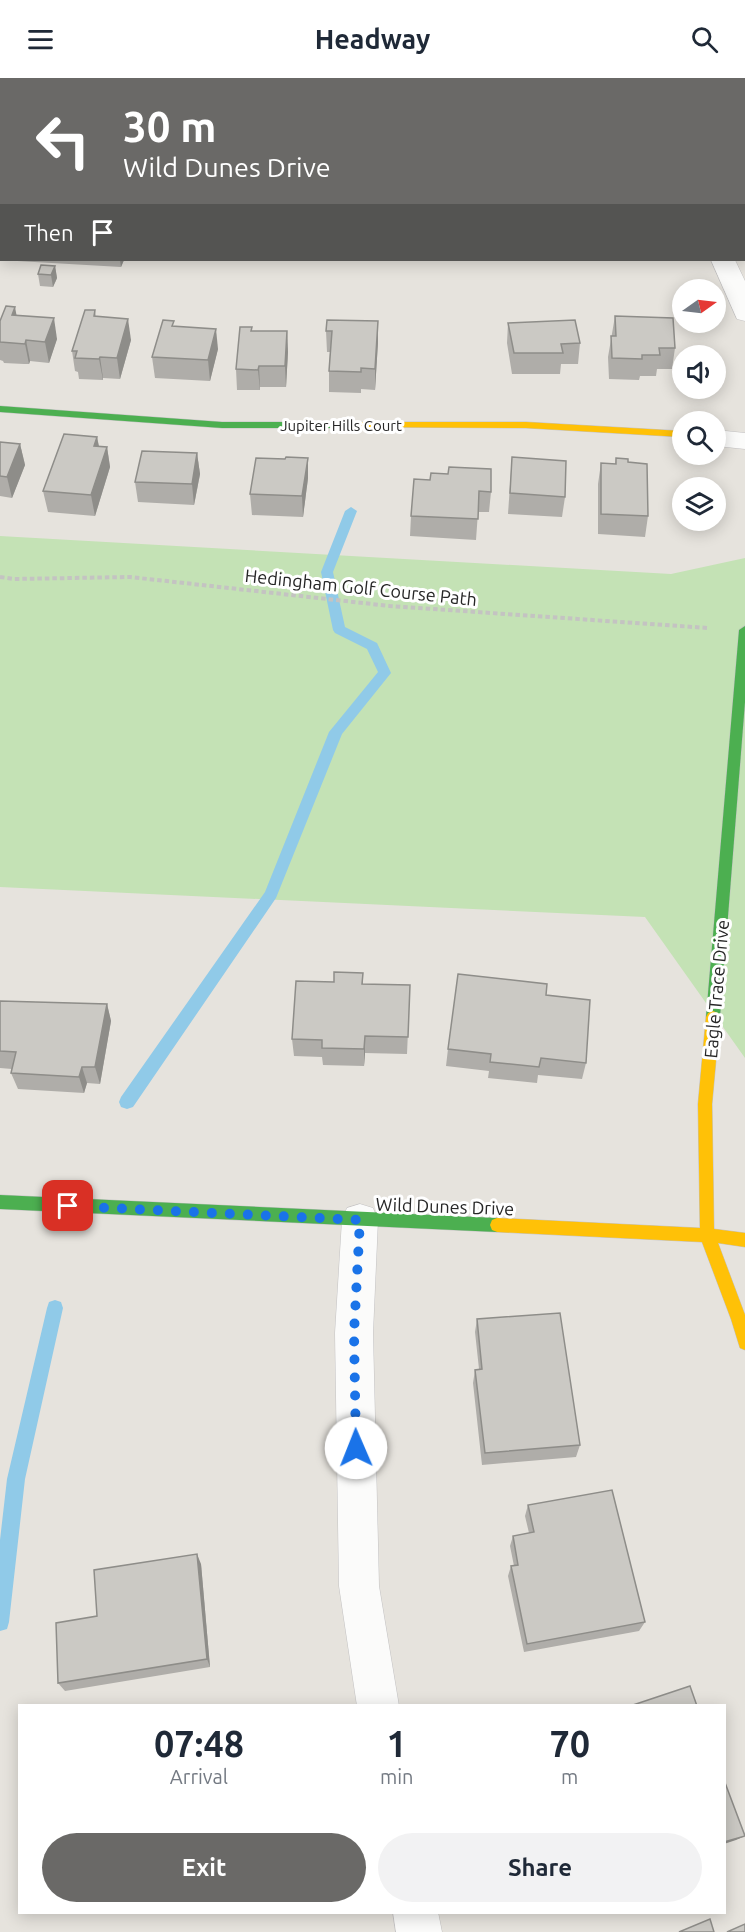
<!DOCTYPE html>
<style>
body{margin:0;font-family:Ubuntu,sans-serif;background:#f2f2f3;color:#1f2937;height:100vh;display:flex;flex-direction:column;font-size:22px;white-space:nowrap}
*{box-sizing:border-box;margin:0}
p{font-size:20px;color:#747a83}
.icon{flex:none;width:33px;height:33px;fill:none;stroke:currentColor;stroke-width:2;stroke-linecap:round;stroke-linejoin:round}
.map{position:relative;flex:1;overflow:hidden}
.sheet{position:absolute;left:18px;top:1626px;width:708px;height:210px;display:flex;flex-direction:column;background:#fff;border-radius:0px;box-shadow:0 3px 15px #0003}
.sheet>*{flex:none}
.top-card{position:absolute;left:0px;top:0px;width:746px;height:183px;box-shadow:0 3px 15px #0003;background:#6a6967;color:#fff;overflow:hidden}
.needle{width:39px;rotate:76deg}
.fabs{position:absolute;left:672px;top:201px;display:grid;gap:12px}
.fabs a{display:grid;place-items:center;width:54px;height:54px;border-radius:50%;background:#fff;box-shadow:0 3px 15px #0003;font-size:30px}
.pin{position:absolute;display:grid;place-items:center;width:51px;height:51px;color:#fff;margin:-26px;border-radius:12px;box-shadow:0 3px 9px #0006}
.me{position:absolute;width:66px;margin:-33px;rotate:359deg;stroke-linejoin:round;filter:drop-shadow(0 0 4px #0008)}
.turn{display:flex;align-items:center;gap:21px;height:126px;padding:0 24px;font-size:27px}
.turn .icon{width:78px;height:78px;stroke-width:2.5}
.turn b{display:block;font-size:42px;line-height:51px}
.then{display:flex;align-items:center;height:57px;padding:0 24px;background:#0003;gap:12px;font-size:22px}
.eta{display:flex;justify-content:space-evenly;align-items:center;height:102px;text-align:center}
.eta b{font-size:36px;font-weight:700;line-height:42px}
.cta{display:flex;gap:12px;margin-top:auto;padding:12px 24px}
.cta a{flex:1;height:69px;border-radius:36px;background:#6a6967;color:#fff;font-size:24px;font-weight:700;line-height:69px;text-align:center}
.cta a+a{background:#f2f2f3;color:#1f2937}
header{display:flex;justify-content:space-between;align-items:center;height:78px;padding:0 24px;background:#fff;font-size:27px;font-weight:700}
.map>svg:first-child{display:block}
.green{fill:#c4e2b5}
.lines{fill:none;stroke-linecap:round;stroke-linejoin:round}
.stream{fill:#90cae8;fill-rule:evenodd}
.street-casing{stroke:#c3c2c3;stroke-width:1}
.fast-casing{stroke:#c3c2c3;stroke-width:1}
.slow-casing{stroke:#c3c2c3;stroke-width:1}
.path{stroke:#c4c3c2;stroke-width:4;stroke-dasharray:4.5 3;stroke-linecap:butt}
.street{fill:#fbfbfa;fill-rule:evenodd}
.fast{fill:#4caf50;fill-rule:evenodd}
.slow{fill:#ffc107;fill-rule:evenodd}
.wall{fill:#afada9}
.shaded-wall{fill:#8e8d89}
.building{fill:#cbc9c4;stroke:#8e8d89;stroke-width:1.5}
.route{stroke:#1a73e8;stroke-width:10;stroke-dasharray:0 18}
.labels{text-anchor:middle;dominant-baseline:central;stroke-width:6;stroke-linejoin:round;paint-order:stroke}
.far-street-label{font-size:15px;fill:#272727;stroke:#fff}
.street-label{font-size:18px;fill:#272727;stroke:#fff}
</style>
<header><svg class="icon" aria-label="menu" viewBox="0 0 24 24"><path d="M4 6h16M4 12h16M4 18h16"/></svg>Headway<svg class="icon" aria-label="search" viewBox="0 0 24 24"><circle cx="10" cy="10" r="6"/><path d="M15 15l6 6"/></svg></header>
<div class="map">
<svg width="745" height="1854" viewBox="0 0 745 1854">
<rect width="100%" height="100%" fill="#e6e3dd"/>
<!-- green -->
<path class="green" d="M 0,458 L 671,496 L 745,480 L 745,980 L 645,839 L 0,809 Z"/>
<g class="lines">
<!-- stream -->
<g class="stream">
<path d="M 351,429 L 357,433 L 333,494 L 345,549 L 377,565 L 391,595 L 342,656 L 276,820 L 133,1029 L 127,1031 L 121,1029 L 119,1024 L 121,1019 L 265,814 L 329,654 L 378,594 L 367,571 L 335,555 L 333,552 L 321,494 L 345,433 Z"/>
<path d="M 55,1222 L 61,1224 L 63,1230 L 25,1401 L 9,1544 L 7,1551 L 0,1553 L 0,1462 L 7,1401 L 47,1230 L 49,1224 Z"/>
</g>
<!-- street casing -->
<g class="street-casing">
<g id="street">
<path d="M 744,97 L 745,98 L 745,112 L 744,111 Z"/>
<path d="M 711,182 L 735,182 L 745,203 L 745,243 L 737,241 Z"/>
<path d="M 716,352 L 745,355 L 745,371 L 716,368 Z"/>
<path d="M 360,1126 L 373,1130 L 378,1142 L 373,1255 L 379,1508 L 399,1628 L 357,1628 L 339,1508 L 335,1255 L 342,1142 L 347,1130 Z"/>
<path d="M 393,1834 L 438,1834 L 442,1854 L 396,1854 Z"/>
</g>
</g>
<!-- fast casing -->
<g class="fast-casing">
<g id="fast">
<rect x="744" y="3" width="1" height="6"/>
<rect x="0" y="45" width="2" height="6"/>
<path d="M 0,328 L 222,344 L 360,344 L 365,347 L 360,350 L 222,350 L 0,334 Z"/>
<path d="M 745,548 L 745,624 L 720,939 L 718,943 L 708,943 L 706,939 L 739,552 Z"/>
<path d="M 0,1117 L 497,1140 L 502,1142 L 504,1147 L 502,1152 L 497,1154 L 0,1131 Z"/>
</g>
</g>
<!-- slow casing -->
<g class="slow-casing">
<g id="slow">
<path d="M 360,344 L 526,344 L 682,353 L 682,359 L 526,350 L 356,349 L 356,345 Z"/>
<path d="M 713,933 L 718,935 L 720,939 L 712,1026 L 714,1151 L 745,1155 L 745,1169 L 718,1165 L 745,1237 L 745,1272 L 740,1270 L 731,1241 L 702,1164 L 497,1154 L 492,1152 L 490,1147 L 492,1142 L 497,1140 L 700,1150 L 698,1026 L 706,939 L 708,935 Z"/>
</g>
</g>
<!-- path -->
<path class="path" d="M 0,499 L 14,501 L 130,499 L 390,528 L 708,550"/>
<!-- street -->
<use href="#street" class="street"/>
<!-- fast -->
<use href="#fast" class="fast"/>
<!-- slow -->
<use href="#slow" class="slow"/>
</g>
<!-- wall -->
<g class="wall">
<path d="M 0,117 L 2,117 L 2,182 L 124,182 L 121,189 L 0,182 Z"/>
<path d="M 55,188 L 57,200 L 53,209 L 40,208 L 38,196 Z"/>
<path d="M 95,232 L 96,239 L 131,262 L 120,301 L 103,300 L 103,302 L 79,301 L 78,294 L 75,293 L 72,273 Z"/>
<path d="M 17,237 L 57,261 L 49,285 L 30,283 L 29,286 L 24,286 L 4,285 L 3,283 L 0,282 L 0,243 Z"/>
<path d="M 615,238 L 675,270 L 672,291 L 657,291 L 656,298 L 640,298 L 639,302 L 609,301 L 608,279 Z"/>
<path d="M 378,243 L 378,264 L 375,312 L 361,311 L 361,315 L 329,314 L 329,293 L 330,274 L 327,274 L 326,253 Z"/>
<path d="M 508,245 L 580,265 L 578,286 L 561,286 L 560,296 L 512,296 L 507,265 Z"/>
<path d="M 174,248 L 218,271 L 210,303 L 155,300 L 152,279 Z"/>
<path d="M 252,249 L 252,253 L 287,253 L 288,274 L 286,309 L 260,309 L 260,312 L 237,312 L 236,291 Z"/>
<path d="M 97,359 L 99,368 L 107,369 L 110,389 L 95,438 L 48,434 L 43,413 Z"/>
<path d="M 0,364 L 20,366 L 25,387 L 12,420 L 0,418 Z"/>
<path d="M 197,375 L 200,396 L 194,427 L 138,424 L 135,404 Z"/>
<path d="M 512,379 L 565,419 L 562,439 L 508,436 Z"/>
<path d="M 616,380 L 628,384 L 648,438 L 645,459 L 598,456 L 598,406 L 601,385 L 615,386 Z"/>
<path d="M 285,381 L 308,400 L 303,439 L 252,437 L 250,416 Z"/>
<path d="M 448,396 L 491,414 L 489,434 L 478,434 L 476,462 L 410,458 L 411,438 L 430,402 Z"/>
<path d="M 363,895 L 363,906 L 410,907 L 407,976 L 365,975 L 364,988 L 323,987 L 322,979 L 294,978 L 292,961 L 334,904 Z"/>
<path d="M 546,917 L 586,985 L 582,1001 L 538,997 L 537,1005 L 488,1000 L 489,993 L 446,988 L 448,971 Z"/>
<path d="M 0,923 L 107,926 L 111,943 L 100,1006 L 87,1005 L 84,1015 L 18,1011 L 11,995 L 12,991 L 0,990 Z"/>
<path d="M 477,1241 L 580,1367 L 576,1379 L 482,1387 L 473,1305 L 475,1292 L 479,1291 L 475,1254 Z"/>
<path d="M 528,1427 L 645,1544 L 639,1553 L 524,1574 L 508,1498 L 511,1488 L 514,1488 L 510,1468 L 513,1458 L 529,1455 L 525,1438 Z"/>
<path d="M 201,1486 L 210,1589 L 65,1613 L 58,1605 L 97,1538 Z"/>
</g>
<!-- shaded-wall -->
<g class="shaded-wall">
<path d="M 120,182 L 124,182 L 121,189 Z"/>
<path d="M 55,188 L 57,200 L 53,209 L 51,197 Z"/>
<path d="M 15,229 L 19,250 L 12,237 Z"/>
<path d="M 54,240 L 57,261 L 49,285 L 45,264 Z"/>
<path d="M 128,241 L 131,262 L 120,301 L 117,280 Z"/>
<path d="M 378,243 L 378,264 L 375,312 L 375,291 Z"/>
<path d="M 216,251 L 218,271 L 210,303 L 208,282 Z"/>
<path d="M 287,253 L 288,274 L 286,309 L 285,288 Z"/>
<path d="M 26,262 L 30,283 L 29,286 L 25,266 Z"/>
<path d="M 100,279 L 103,300 L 103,302 L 99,281 Z"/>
<path d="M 259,288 L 260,309 L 260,312 L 258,292 Z"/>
<path d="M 97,359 L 101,380 L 94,368 Z"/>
<path d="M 20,366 L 25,387 L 12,420 L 7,399 Z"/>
<path d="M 107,369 L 110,389 L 95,438 L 91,417 Z"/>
<path d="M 197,375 L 200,396 L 194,427 L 192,406 Z"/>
<path d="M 308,380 L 308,400 L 303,439 L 302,418 Z"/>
<path d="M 107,926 L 111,943 L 100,1006 L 95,989 Z"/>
<path d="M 365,958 L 365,975 L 364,988 L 364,971 Z"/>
<path d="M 82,989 L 87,1005 L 84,1015 L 79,999 Z"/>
<path d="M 197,1476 L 201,1486 L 210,1589 L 207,1581 Z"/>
<path d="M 745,1758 L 736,1762 L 724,1766 L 724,1764 Z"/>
</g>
<!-- building -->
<g class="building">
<rect x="0" y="117" width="2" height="38"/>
<path d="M 41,187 L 55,188 L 51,197 L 38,196 Z"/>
<path d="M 6,228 L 15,229 L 12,237 L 54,240 L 45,264 L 26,262 L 25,266 L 0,264 L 0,243 Z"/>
<path d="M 85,232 L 95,232 L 94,238 L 128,241 L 117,280 L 100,279 L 99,281 L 75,280 L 77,273 L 72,273 Z"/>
<path d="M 615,238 L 673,240 L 675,270 L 659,270 L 660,277 L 642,277 L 642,281 L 612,280 L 611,258 L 616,258 Z"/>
<path d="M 163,242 L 174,243 L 172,248 L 216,251 L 208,282 L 152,279 Z"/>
<path d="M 327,242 L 378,243 L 375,291 L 361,290 L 361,294 L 329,293 L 332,253 L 326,253 Z"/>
<path d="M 575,242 L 580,265 L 561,266 L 563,275 L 514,275 L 508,245 Z"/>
<path d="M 240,249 L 252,249 L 251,253 L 287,253 L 285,288 L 259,288 L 258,292 L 236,291 Z"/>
<path d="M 64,356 L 97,359 L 94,368 L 107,369 L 91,417 L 43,413 Z"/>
<path d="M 0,364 L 20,366 L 7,399 L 0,398 Z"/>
<path d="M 142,373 L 197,375 L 192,406 L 135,404 Z"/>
<path d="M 286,379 L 308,380 L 302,418 L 250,416 L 256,380 L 285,381 Z"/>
<path d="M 512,379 L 566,383 L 565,419 L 510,415 Z"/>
<path d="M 616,380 L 628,381 L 628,384 L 647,386 L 648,438 L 601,436 L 601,385 L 616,386 Z"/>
<path d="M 449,389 L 491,391 L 491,414 L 479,413 L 478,441 L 411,438 L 414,401 L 430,402 L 431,395 L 448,396 Z"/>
<path d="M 334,894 L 363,895 L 362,906 L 410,907 L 408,959 L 365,958 L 364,971 L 322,970 L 322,962 L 292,961 L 296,903 L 334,904 Z"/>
<path d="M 458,896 L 547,906 L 546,917 L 590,922 L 586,985 L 541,980 L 539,989 L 490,984 L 491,976 L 448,971 Z"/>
<path d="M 0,923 L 107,926 L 95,989 L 82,989 L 79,999 L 11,995 L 16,974 L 0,973 Z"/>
<path d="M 560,1235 L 580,1367 L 485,1375 L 475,1292 L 482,1291 L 477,1241 Z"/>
<path d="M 612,1412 L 645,1544 L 527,1566 L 511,1488 L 518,1487 L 513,1458 L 534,1454 L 528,1427 Z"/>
<path d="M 197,1476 L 207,1581 L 58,1605 L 56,1545 L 97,1538 L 94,1492 Z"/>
<path d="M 690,1608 L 697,1628 L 630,1628 Z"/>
<path d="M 724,1702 L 745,1758 L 724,1764 Z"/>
<path d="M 710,1841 L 714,1854 L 679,1854 Z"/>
<path d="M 745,1846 L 745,1854 L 727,1854 Z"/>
</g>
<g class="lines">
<!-- route -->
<path class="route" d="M 68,1128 L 360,1142 L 354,1255 L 356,1370"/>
</g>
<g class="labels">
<!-- far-street labels -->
<g class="far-street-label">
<text x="341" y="347">Jupiter Hills Court</text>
</g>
<!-- street labels -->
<g class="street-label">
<text transform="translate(361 509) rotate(6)">Hedingham Golf Course Path</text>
<text transform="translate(716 911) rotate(-85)">Eagle Trace Drive</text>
<text transform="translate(445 1128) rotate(2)">Wild Dunes Drive</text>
</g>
</g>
</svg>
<div class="fabs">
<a><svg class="needle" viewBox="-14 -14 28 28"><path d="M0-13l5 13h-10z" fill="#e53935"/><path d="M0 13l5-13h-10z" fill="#747a83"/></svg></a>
<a><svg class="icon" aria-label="sound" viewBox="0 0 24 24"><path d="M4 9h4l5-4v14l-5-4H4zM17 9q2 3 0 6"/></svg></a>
<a><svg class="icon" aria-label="search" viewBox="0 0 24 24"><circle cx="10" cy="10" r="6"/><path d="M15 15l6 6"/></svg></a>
<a><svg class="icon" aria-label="layers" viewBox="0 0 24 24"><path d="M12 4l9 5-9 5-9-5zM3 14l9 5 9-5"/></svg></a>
</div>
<div class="pin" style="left:68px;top:1128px;background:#d93025"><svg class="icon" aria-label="arrive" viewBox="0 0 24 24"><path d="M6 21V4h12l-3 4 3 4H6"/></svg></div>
<svg class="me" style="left:356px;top:1370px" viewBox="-20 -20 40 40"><circle r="19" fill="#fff"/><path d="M0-13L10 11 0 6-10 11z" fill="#1a73e8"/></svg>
<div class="top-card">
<div class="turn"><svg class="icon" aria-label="left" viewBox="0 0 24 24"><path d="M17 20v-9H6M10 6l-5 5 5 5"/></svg><div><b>30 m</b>Wild Dunes Drive</div></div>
<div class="then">Then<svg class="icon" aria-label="arrive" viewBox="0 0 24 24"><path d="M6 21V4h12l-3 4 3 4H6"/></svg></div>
</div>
<section class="sheet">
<div class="eta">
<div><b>07:48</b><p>Arrival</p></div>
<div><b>1</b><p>min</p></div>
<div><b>70</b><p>m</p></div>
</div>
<div class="cta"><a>Exit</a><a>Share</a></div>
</section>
</div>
